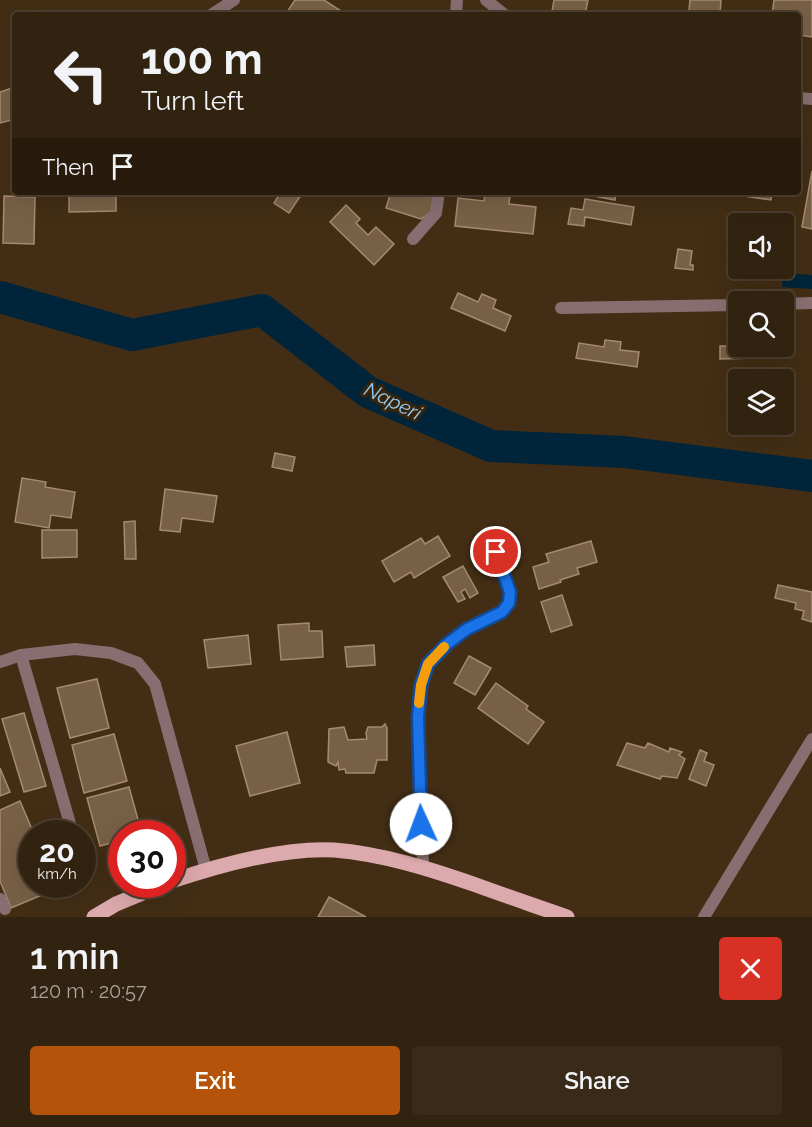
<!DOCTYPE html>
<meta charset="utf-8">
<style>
body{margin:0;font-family:Raleway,sans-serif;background:#3a2a19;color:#f1f3f6;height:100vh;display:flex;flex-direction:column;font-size:22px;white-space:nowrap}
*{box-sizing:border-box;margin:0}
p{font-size:20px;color:#a8a49f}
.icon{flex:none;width:33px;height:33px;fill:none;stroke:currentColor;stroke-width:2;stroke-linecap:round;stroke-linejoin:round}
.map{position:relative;height:917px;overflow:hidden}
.details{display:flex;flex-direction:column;background:#322210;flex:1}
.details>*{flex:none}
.banner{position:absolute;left:12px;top:12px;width:789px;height:183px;border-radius:6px;box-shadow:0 6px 24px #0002,0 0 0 2px #4d3f30;background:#322210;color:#f1f3f6;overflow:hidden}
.buttons{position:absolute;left:728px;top:213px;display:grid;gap:12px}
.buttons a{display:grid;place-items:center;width:66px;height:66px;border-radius:6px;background:#322210;box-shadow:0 6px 24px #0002,0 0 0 2px #4d3f30;font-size:30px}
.speed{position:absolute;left:18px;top:820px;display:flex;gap:12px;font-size:30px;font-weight:700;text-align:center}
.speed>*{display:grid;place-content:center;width:78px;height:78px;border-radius:50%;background:#322210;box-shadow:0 6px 24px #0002,0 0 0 2px #4d3f30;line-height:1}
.speed small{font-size:15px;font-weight:400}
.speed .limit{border:9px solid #d22;background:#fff;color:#111}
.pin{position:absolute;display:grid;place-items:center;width:51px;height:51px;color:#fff;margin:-26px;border:3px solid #fff;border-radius:50%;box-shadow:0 2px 6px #0007}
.me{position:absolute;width:66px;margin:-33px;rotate:358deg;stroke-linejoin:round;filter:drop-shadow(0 0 4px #0008)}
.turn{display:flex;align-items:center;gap:21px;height:126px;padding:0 30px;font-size:27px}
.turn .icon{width:78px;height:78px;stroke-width:2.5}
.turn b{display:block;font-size:42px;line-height:51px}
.then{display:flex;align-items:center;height:57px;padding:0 30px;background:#0003;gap:12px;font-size:22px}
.round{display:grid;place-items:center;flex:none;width:63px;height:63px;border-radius:6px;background:#3a2a19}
.head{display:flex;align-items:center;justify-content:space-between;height:102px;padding:0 30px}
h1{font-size:36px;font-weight:600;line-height:45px}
.button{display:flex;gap:12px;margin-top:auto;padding:12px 30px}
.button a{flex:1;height:69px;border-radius:6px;background:#b45309;color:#fff;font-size:24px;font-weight:600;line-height:69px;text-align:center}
.button a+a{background:#3a2a19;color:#f1f3f6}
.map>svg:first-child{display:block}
.water{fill:#00253a}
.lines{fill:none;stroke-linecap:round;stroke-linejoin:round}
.river{stroke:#00253a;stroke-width:32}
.building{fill:#786046;stroke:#a48b70;stroke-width:1.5}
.minor{stroke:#886e70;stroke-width:12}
.primary{stroke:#dca9ac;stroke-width:15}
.route-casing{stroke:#114b97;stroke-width:15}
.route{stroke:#1a73e8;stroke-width:10}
.slow{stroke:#f59e0b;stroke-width:10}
.labels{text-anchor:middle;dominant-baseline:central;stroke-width:6;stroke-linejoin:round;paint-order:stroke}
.water-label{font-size:20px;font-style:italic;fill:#94cdf5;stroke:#38240a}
</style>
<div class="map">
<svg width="812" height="917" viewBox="0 0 812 917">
<rect width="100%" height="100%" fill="#432e15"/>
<!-- water -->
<path class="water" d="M 783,273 L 812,275 L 812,289 L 782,287 Z"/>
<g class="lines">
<!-- river -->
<path class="river" d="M 0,297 L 132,335 L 262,310 L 368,392 L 491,446 L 624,452 L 812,476"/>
</g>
<!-- building -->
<g class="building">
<path d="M 295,0 L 324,0 L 341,11 L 339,15 L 285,15 Z"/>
<path d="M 554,0 L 588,0 L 585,15 L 567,15 L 552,12 Z"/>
<path d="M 690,0 L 721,0 L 720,14 L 689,11 Z"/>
<path d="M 774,0 L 812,0 L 812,37 L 800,35 L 798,45 L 798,15 L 772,15 Z"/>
<path d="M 12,88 L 15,98 L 15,119 L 0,123 L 0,92 Z"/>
<path d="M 812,171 L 812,229 L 802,227 Z"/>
<path d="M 69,192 L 116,192 L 116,211 L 69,212 Z"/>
<path d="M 281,192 L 303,192 L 289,213 L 274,203 Z"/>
<path d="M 391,192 L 429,192 L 427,195 L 437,199 L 433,211 L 421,219 L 386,208 Z"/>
<path d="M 485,192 L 510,195 L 509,204 L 536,207 L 533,234 L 455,226 L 458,198 L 484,201 Z"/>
<path d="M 583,192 L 616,192 L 615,200 L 583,194 Z"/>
<path d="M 731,192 L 772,192 L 771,200 L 731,194 Z"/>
<path d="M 4,196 L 35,197 L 34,244 L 3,243 Z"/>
<path d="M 585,199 L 634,207 L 631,225 L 585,217 L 584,226 L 568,224 L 571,208 L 583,210 Z"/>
<path d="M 346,205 L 360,219 L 356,223 L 368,235 L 376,227 L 394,244 L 374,265 L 330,222 Z"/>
<path d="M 678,249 L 692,251 L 690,265 L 693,265 L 693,270 L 675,268 Z"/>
<path d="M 458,293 L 478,302 L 482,294 L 496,300 L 493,308 L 511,316 L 505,331 L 451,308 Z"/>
<path d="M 783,336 L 784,357 L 720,359 L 720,346 L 783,346 Z"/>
<path d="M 605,340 L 621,342 L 620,350 L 639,352 L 637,367 L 576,358 L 579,343 L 604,347 Z"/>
<path d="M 275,453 L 295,457 L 292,471 L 272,467 Z"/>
<path d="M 22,478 L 46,482 L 45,487 L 75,492 L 71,518 L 51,515 L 49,528 L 15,522 Z"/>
<path d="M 165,489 L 217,496 L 213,522 L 182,518 L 180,532 L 160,530 Z"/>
<path d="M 135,521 L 136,559 L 125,559 L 124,522 Z"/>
<path d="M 42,530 L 77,530 L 77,557 L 42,558 Z"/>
<path d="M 438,536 L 450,556 L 414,578 L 411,572 L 394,582 L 382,561 L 421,538 L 425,544 Z"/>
<path d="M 591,541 L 597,562 L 577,568 L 579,574 L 560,580 L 561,582 L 539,589 L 533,567 L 549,562 L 546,554 Z"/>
<path d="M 463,566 L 478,593 L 470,598 L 465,589 L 461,592 L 465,599 L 458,602 L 443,577 Z"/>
<path d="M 778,585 L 812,592 L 812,622 L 802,619 L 804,611 L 795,609 L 796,603 L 775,598 Z"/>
<path d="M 562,595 L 572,625 L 551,632 L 541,602 Z"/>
<path d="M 309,623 L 309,631 L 322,631 L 323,657 L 281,660 L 278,625 Z"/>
<path d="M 248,635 L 251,664 L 208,668 L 204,640 Z"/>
<path d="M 374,645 L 375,665 L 347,667 L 345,647 Z"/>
<path d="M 469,656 L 491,668 L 475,695 L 454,683 Z"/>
<path d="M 97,679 L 109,728 L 70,738 L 57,688 Z"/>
<path d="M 496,683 L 528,706 L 526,709 L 544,722 L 528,744 L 478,708 Z"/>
<path d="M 24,713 L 46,786 L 24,792 L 2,719 Z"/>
<path d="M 385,724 L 387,728 L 387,760 L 377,760 L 374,773 L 346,773 L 345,769 L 339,770 L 338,762 L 336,766 L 328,762 L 329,729 L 344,727 L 348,740 L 367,739 L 366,733 L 368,727 L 382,727 Z"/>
<path d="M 287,732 L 300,783 L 250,796 L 236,746 Z"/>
<path d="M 114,734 L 127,781 L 84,793 L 72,745 Z"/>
<path d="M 627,743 L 645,748 L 648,743 L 669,752 L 670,748 L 682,752 L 679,755 L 685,759 L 677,778 L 662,776 L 660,779 L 617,765 Z"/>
<path d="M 700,750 L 707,753 L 704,761 L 714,765 L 706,786 L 689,779 Z"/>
<path d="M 0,768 L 10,792 L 0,796 Z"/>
<path d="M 129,787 L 142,834 L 122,834 L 122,840 L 100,846 L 87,798 Z"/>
<path d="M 20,801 L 34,834 L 32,834 L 32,885 L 54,885 L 56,889 L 11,908 L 0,881 L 0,810 Z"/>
<path d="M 329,897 L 366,917 L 318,917 Z"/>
</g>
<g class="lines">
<!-- minor -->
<g class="minor">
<path d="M 486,0 L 505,15"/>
<path d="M 211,15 L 234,0"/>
<path d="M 456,15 L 457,0"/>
<path d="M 798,98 L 812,99"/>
<path d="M 413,239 L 436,213 L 439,192"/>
<path d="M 783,304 L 812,303"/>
<path d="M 561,308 L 738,305"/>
<path d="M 21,655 L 73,834"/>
<path d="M 0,662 L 21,655 L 75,649 L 111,653 L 138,663 L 155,684 L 206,870"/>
<path d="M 423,866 L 418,717 L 421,685 L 428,664 L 447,644 L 467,629 L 503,612 L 509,603 L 510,592 L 496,552"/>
<path d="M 0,899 L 5,909"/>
<path d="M 704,917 L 812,739"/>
</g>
<!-- primary -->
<g class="primary">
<path d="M 172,881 C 220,865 283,847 334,850 C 383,854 430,869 476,885 C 506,896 536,906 567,917"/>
<path d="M 94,917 L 116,904 L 162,885"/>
</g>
</g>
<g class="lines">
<!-- route casing -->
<g class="route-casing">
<path id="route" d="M 421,824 L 418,717 L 421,685 L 428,664 L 447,644 L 467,629 L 502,612 L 509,603 L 510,592 L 496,552"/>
</g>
<!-- route -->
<use href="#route" class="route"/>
<!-- slow -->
<path class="slow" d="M 419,703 L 421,685 L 428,664 L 444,647"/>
</g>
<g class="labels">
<!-- water labels -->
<g class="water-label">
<text transform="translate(393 401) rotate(26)">Naperi</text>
</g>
</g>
</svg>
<div class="buttons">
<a><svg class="icon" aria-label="sound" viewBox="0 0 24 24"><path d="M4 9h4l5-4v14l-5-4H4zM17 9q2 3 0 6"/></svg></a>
<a><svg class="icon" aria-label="search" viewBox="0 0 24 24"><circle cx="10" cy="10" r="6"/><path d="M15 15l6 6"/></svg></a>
<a><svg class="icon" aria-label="layers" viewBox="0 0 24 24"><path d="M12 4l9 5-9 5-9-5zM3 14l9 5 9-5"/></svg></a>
</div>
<div class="speed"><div>20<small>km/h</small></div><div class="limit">30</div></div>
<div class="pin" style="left:496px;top:552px;background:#d93025"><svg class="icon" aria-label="arrive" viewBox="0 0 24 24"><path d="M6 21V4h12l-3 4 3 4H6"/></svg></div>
<svg class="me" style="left:421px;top:824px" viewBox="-20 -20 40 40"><circle r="19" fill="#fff"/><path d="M0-13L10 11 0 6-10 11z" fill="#1a73e8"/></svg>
<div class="banner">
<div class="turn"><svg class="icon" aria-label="left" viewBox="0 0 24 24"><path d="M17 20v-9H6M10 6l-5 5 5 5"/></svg><div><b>100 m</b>Turn left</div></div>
<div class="then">Then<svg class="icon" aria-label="arrive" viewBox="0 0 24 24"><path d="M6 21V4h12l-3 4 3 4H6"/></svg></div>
</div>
</div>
<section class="details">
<div class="head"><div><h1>1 min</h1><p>120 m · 20:57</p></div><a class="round" style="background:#d93025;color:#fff"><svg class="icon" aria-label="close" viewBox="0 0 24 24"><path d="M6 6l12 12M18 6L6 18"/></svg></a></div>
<div class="button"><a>Exit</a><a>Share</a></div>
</section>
